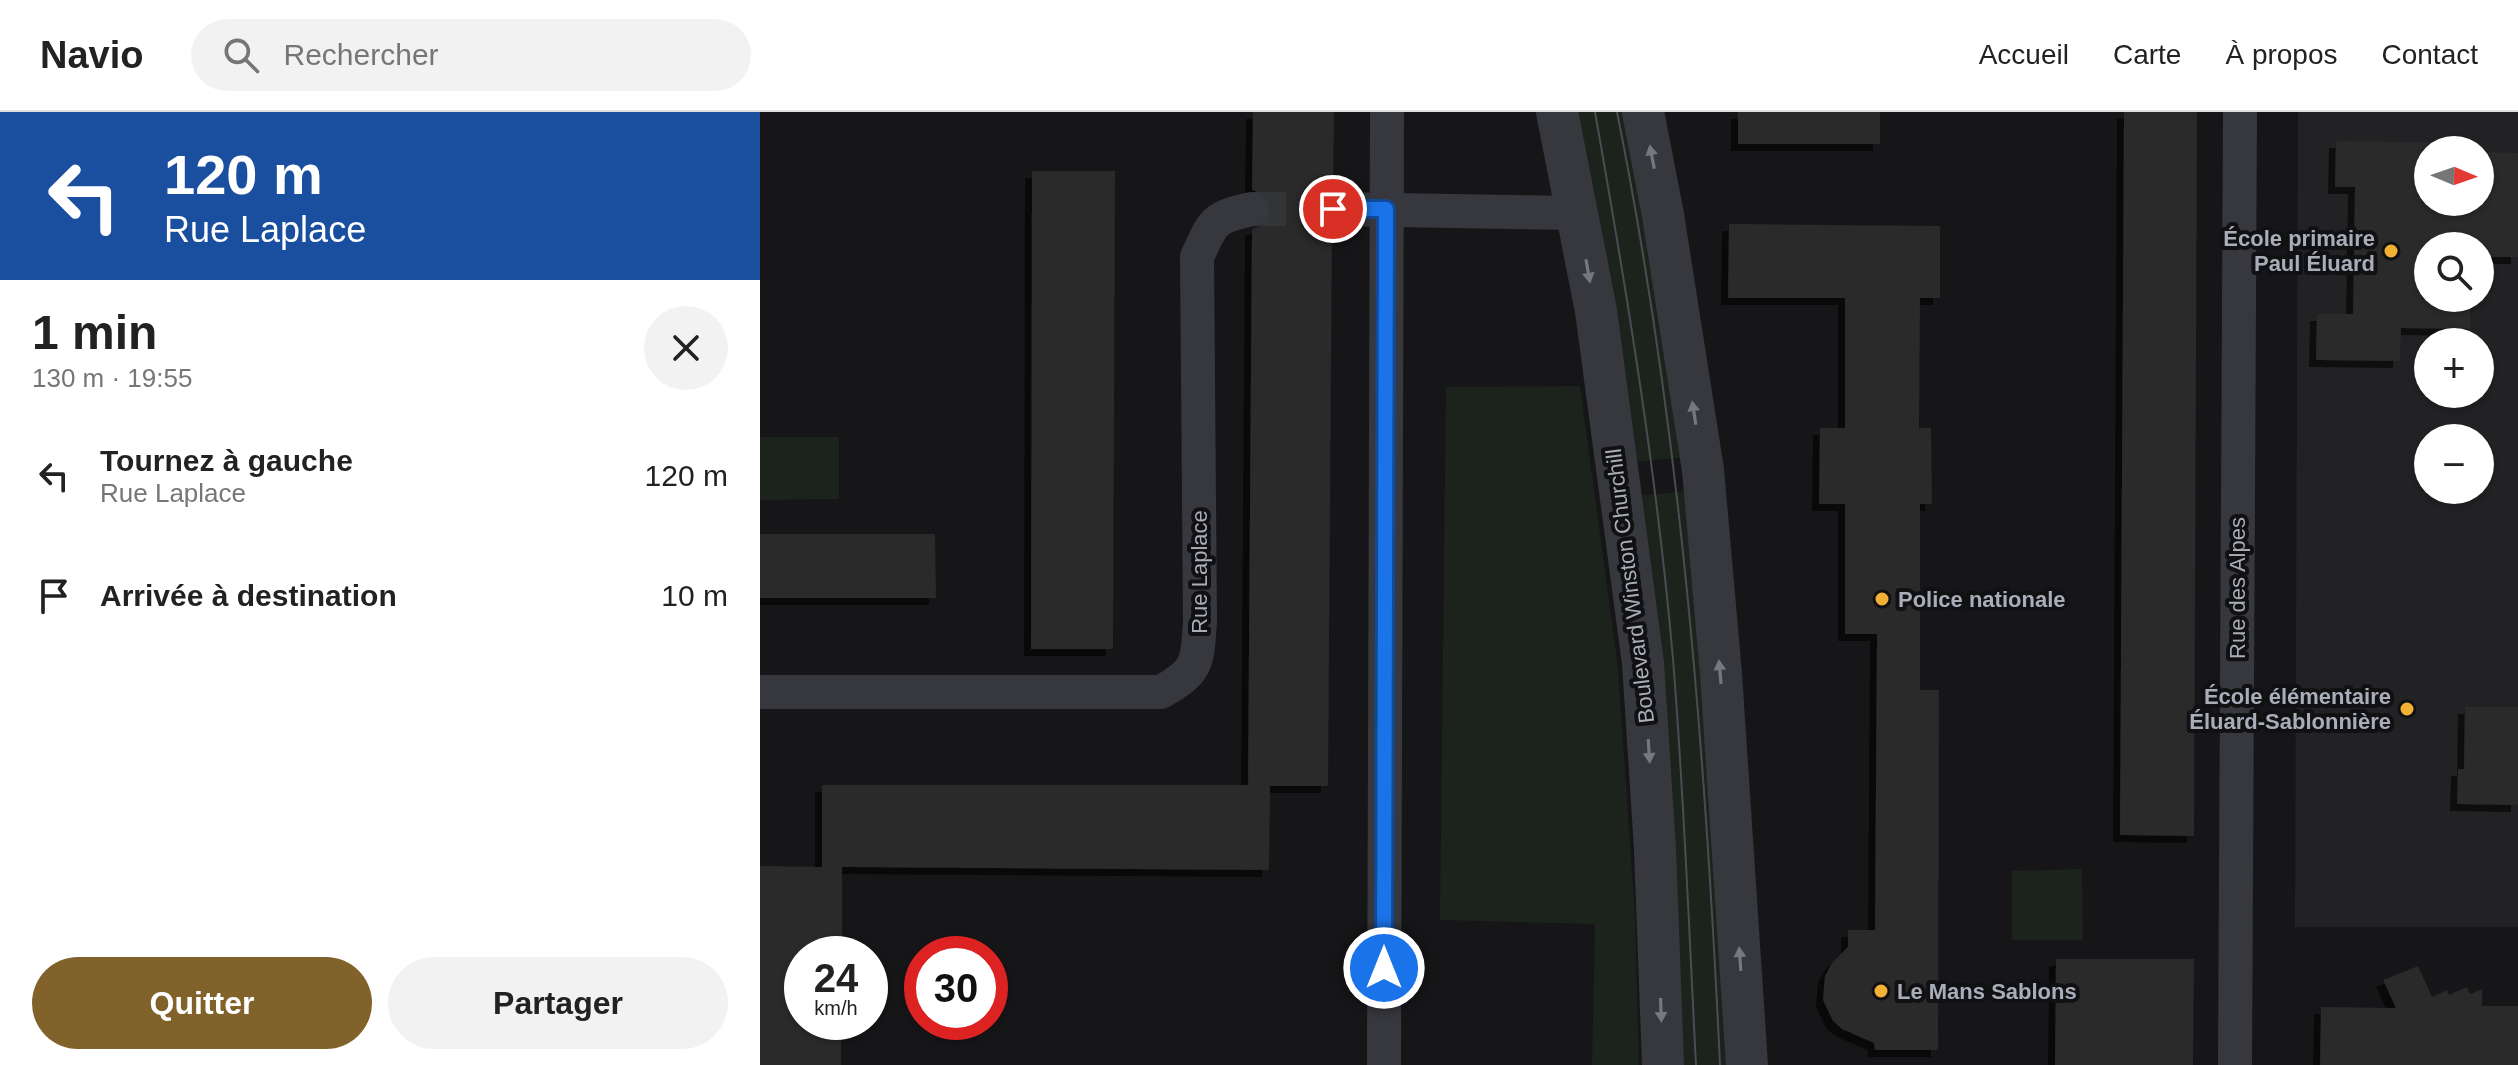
<!DOCTYPE html>
<html lang="fr">
<meta charset="utf-8">
<style>
body{margin:0;font-family:Arial,sans-serif;background:#f2f2f2;color:#222;height:100vh;display:flex;flex-direction:column;font-size:30px;white-space:nowrap}
*{box-sizing:border-box;margin:0}
p{font-size:26px;color:#767676}
.icon{flex:none;width:44px;height:44px;fill:none;stroke:currentColor;stroke-width:2;stroke-linecap:round;stroke-linejoin:round}
.map{position:relative;flex:1;overflow:hidden}
.side{display:flex;flex-direction:column;background:#fff;width:760px}
.side>*{flex:none}
.guide{background:#1a4fa0;color:#fff;overflow:hidden}
.needle{width:52px;rotate:92deg}
.buttons{position:absolute;left:1654px;top:24px;display:grid;gap:16px}
.buttons a{display:grid;place-items:center;width:80px;height:80px;border-radius:50%;background:#fff;box-shadow:0 2px 6px #0004;font-size:40px}
.speed{position:absolute;left:24px;top:824px;display:flex;gap:16px;font-size:40px;font-weight:700;text-align:center}
.speed>*{display:grid;place-content:center;width:104px;height:104px;border-radius:50%;background:#fff;box-shadow:0 2px 6px #0004;line-height:1}
.speed small{font-size:20px;font-weight:400}
.speed .limit{border:12px solid #d22;background:#fff;color:#111}
.pin{position:absolute;display:grid;place-items:center;width:68px;height:68px;color:#fff;margin:-34px;border:4px solid #fff;border-radius:50%;box-shadow:0 2px 8px #0007}
.me{position:absolute;width:88px;margin:-44px;rotate:0deg;stroke-linejoin:round;filter:drop-shadow(0 0 6px #0008)}
.turn{display:flex;align-items:center;gap:28px;height:168px;padding:0 32px;font-size:36px}
.turn .icon{width:104px;height:104px;stroke-width:2.5}
.turn b{display:block;font-size:56px;line-height:68px}
.round{display:grid;place-items:center;flex:none;width:84px;height:84px;border-radius:42px;background:#f2f2f2}
.summary{display:flex;align-items:center;justify-content:space-between;height:136px;padding:0 32px}
h1{font-size:48px;font-weight:700;line-height:60px}
.primary-button{display:flex;gap:16px;margin-top:auto;padding:16px 32px}
.primary-button a{flex:1;height:92px;border-radius:48px;background:#80622a;color:#fff;font-size:32px;font-weight:700;line-height:92px;text-align:center}
.primary-button a+a{background:#f2f2f2;color:#222}
ul{padding:0;list-style:none}
li{display:flex;align-items:center;gap:24px;height:120px;padding:0 32px}
li div{flex:1}
li b{display:block;font-size:30px}
li em{font-style:normal}
header{display:flex;align-items:center;gap:48px;box-sizing:border-box;height:112px;padding:0 40px;background:#fff;border-bottom:2px solid #e0e0e0}
header strong{font-size:38px}
nav{display:flex;gap:44px;margin-inline-start:auto;font-size:28px}
.search{width:560px;height:72px;background:#f2f2f2;display:flex;align-items:center;gap:20px;box-sizing:border-box;padding:0 28px;border-radius:44px;color:#767676;font-size:30px}
main{display:flex;flex:1;min-height:0}
.map>svg:first-child{display:block}
.built{fill:#222225;fill-rule:evenodd}
.green{fill:#1c231d}
.building{fill:#29292c;filter:url(#shadow)}
.lines{fill:none;stroke-linecap:round;stroke-linejoin:round}
.minor-tunnel{stroke:#333438;stroke-width:34;stroke-dasharray:34 17;stroke-linecap:butt}
.minor{stroke:#37383d;stroke-width:34}
.tertiary{stroke:#37383d;stroke-width:42}
.tram{stroke:#4a4c52;stroke-width:2}
.oneway{fill:#757881}
.route-casing{stroke:#114b97;stroke-width:20}
.route{stroke:#1a73e8;stroke-width:14}
.poi-dot{fill:#f2b134;stroke:#111113;stroke-width:3}
.labels{text-anchor:middle;dominant-baseline:central;stroke-width:8;stroke-linejoin:round;paint-order:stroke}
.poi-label{font-size:22px;font-weight:bold;fill:#a8adb8;stroke:#111113;text-anchor:end}
.street-label{font-size:22px;fill:#a8adb8;stroke:#111113}
</style>
<header>
<strong>Navio</strong>
<div class="search"><svg class="icon" aria-label="search" viewBox="0 0 24 24"><circle cx="10" cy="10" r="6"/><path d="M15 15l6 6"/></svg>Rechercher</div>
<nav><a>Accueil</a><a>Carte</a><a>À propos</a><a>Contact</a></nav>
</header>
<main>
<section class="side">
<div class="guide">
<div class="turn"><svg class="icon" aria-label="left" viewBox="0 0 24 24"><path d="M17 20v-9H6M10 6l-5 5 5 5"/></svg><div><b>120 m</b>Rue Laplace</div></div>
</div>
<div class="summary"><div><h1>1 min</h1><p>130 m · 19:55</p></div><a class="round"><svg class="icon" aria-label="close" viewBox="0 0 24 24"><path d="M6 6l12 12M18 6L6 18"/></svg></a></div>
<ul>
<li><svg class="icon" aria-label="left" viewBox="0 0 24 24"><path d="M17 20v-9H6M10 6l-5 5 5 5"/></svg><div><b>Tournez à gauche</b><p>Rue Laplace</p></div><em>120 m</em></li>
<li><svg class="icon" aria-label="arrive" viewBox="0 0 24 24"><path d="M6 21V4h12l-3 4 3 4H6"/></svg><div><b>Arrivée à destination</b></div><em>10 m</em></li>
</ul>
<div class="primary-button"><a>Quitter</a><a>Partager</a></div>
</section>
<div class="map">
<svg width="1758" height="953" viewBox="0 0 1758 953">
<defs>
<filter id="shadow"><feDropShadow dx="-7" dy="7" stdDeviation="0" flood-color="#0009"/></filter>
</defs>
<rect width="100%" height="100%" fill="#161618"/>
<!-- built -->
<path class="built" d="M 1538,0 L 1758,0 L 1758,815 L 1535,815 ZM 1668,38 L 1720,38 L 1720,90 L 1668,90 ZM 1668,134 L 1720,134 L 1720,186 L 1668,186 ZM 1668,230 L 1720,230 L 1720,282 L 1668,282 ZM 1668,326 L 1720,326 L 1720,378 L 1668,378 Z"/>
<!-- green -->
<g class="green">
<path d="M 813,0 L 866,0 L 927,345 L 874,350 Z"/>
<path d="M 820,274 L 858,556 L 875,805 L 879,953 L 832,953 L 835,812 L 680,808 L 686,275 Z"/>
<path d="M 0,325 L 79,325 L 79,387 L 0,388 Z"/>
<path d="M 928,379 L 973,953 L 919,953 L 875,384 Z"/>
<path d="M 1322,757 L 1323,828 L 1252,828 L 1252,759 Z"/>
</g>
<!-- building -->
<g class="building">
<path d="M 493,0 L 574,0 L 573,77 L 563,80 L 556,86 L 553,97 L 556,107 L 562,114 L 572,117 L 568,674 L 510,674 L 509,758 L 82,755 L 82,842 L 42,842 L 42,910 L 81,910 L 81,953 L 0,953 L 0,754 L 62,755 L 62,673 L 488,673 L 492,117 L 506,111 L 511,102 L 512,93 L 506,83 L 492,78 Z"/>
<rect x="978" y="0" width="142" height="32"/>
<path d="M 1364,0 L 1437,0 L 1434,724 L 1360,723 Z"/>
<path d="M 1576,29 L 1711,31 L 1711,38 L 1668,38 L 1668,90 L 1720,90 L 1720,40 L 1758,41 L 1758,145 L 1720,145 L 1720,134 L 1668,134 L 1668,186 L 1710,186 L 1710,217 L 1641,216 L 1640,249 L 1556,248 L 1557,202 L 1593,202 L 1595,75 L 1575,75 Z"/>
<path d="M 272,59 L 355,59 L 353,537 L 271,537 Z"/>
<path d="M 969,112 L 1180,114 L 1180,186 L 1160,186 L 1159,316 L 1171,316 L 1172,392 L 1160,392 L 1160,578 L 1179,578 L 1178,938 L 1115,938 L 1114,931 L 1082,917 L 1073,909 L 1063,888 L 1065,864 L 1072,851 L 1088,835 L 1088,818 L 1115,818 L 1117,522 L 1085,522 L 1085,392 L 1059,392 L 1060,316 L 1085,316 L 1085,186 L 968,186 Z"/>
<path d="M 0,422 L 175,422 L 176,486 L 0,486 Z"/>
<path d="M 1705,595 L 1758,595 L 1758,693 L 1697,692 L 1698,657 L 1704,657 Z"/>
<path d="M 1296,847 L 1434,847 L 1433,953 L 1295,953 Z"/>
<path d="M 1658,854 L 1672,885 L 1687,878 L 1689,883 L 1707,875 L 1710,882 L 1722,877 L 1722,894 L 1758,894 L 1758,953 L 1560,953 L 1561,895 L 1636,896 L 1623,868 Z"/>
</g>
<g class="lines">
<!-- minor-tunnel -->
<path class="minor-tunnel" d="M 492,97 L 573,97"/>
<!-- minor -->
<g class="minor">
<path d="M 573,97 L 817,101"/>
<path d="M 0,580 L 401,580 C 438,559 437,552 440,510 L 437,145 C 453,110 453,105 492,97"/>
<path d="M 624,953 L 627,0"/>
<path d="M 1475,953 L 1480,0"/>
</g>
<!-- tertiary -->
<g class="tertiary">
<path d="M 797,0 L 836,199 L 883,551 L 895,737 L 903,953"/>
<path d="M 883,0 L 903,103 L 943,358 L 961,562 L 987,953"/>
</g>
<!-- tram -->
<g class="tram">
<path d="M 835,0 C 867,181 897,363 913,547 C 924,682 929,818 936,953"/>
<path d="M 857,0 C 920,314 945,633 960,953"/>
</g>
</g>
<!-- one-way arrows -->
<defs><path id="oneway-solid" d="M-6-.8H1V-3.2L6.5 0L1 3.2V.8H-6Z" transform="scale(2)"/></defs>
<g class="oneway">
<use href="#oneway-solid" transform="translate(892 45) rotate(-101)"/>
<use href="#oneway-solid" transform="translate(828 159) rotate(80)"/>
<use href="#oneway-solid" transform="translate(934 301) rotate(-99)"/>
<use href="#oneway-solid" transform="translate(960 560) rotate(-95)"/>
<use href="#oneway-solid" transform="translate(889 639) rotate(86)"/>
<use href="#oneway-solid" transform="translate(980 847) rotate(-94)"/>
<use href="#oneway-solid" transform="translate(901 898) rotate(88)"/>
</g>
<g class="lines">
<!-- route casing -->
<g class="route-casing">
<path id="route" d="M 573,97 L 626,97 L 624,856"/>
</g>
<!-- route -->
<use href="#route" class="route"/>
</g>
<!-- markers -->
<g class="poi-dot">
<circle cx="1631" cy="139" r="8"/>
<circle cx="1122" cy="487" r="8"/>
<circle cx="1647" cy="597" r="8"/>
<circle cx="1121" cy="879" r="8"/>
</g>
<g class="labels">
<!-- poi labels -->
<g class="poi-label">
<text x="1615" y="126">École primaire<tspan x="1615" dy="25">Paul Éluard</tspan></text>
<text x="1138" y="487" text-anchor="start">Police nationale</text>
<text x="1631" y="584">École élémentaire<tspan x="1631" dy="25">Éluard-Sablonnière</tspan></text>
<text x="1137" y="879" text-anchor="start">Le Mans Sablons</text>
</g>
<!-- street labels -->
<g class="street-label">
<text transform="translate(439 460) rotate(-90)">Rue Laplace</text>
<text transform="translate(870 474) rotate(-97)">Boulevard Winston Churchill</text>
<text transform="translate(1477 476) rotate(-90)">Rue des Alpes</text>
</g>
</g>
</svg>
<div class="buttons">
<a><svg class="needle" viewBox="-14 -14 28 28"><path d="M0-13l5 13h-10z" fill="#e53935"/><path d="M0 13l5-13h-10z" fill="#767676"/></svg></a>
<a><svg class="icon" aria-label="search" viewBox="0 0 24 24"><circle cx="10" cy="10" r="6"/><path d="M15 15l6 6"/></svg></a>
<a>+</a>
<a>−</a>
</div>
<div class="speed"><div>24<small>km/h</small></div><div class="limit">30</div></div>
<div class="pin" style="left:573px;top:97px;background:#d93025"><svg class="icon" aria-label="arrive" viewBox="0 0 24 24"><path d="M6 21V4h12l-3 4 3 4H6"/></svg></div>
<svg class="me" style="left:624px;top:856px" viewBox="-20 -20 40 40"><circle r="17" fill="#1a73e8" stroke="#fff" stroke-width="3"/><path d="M0-11L8 9 0 5-8 9z" fill="#fff"/></svg>
</div>
</main>
